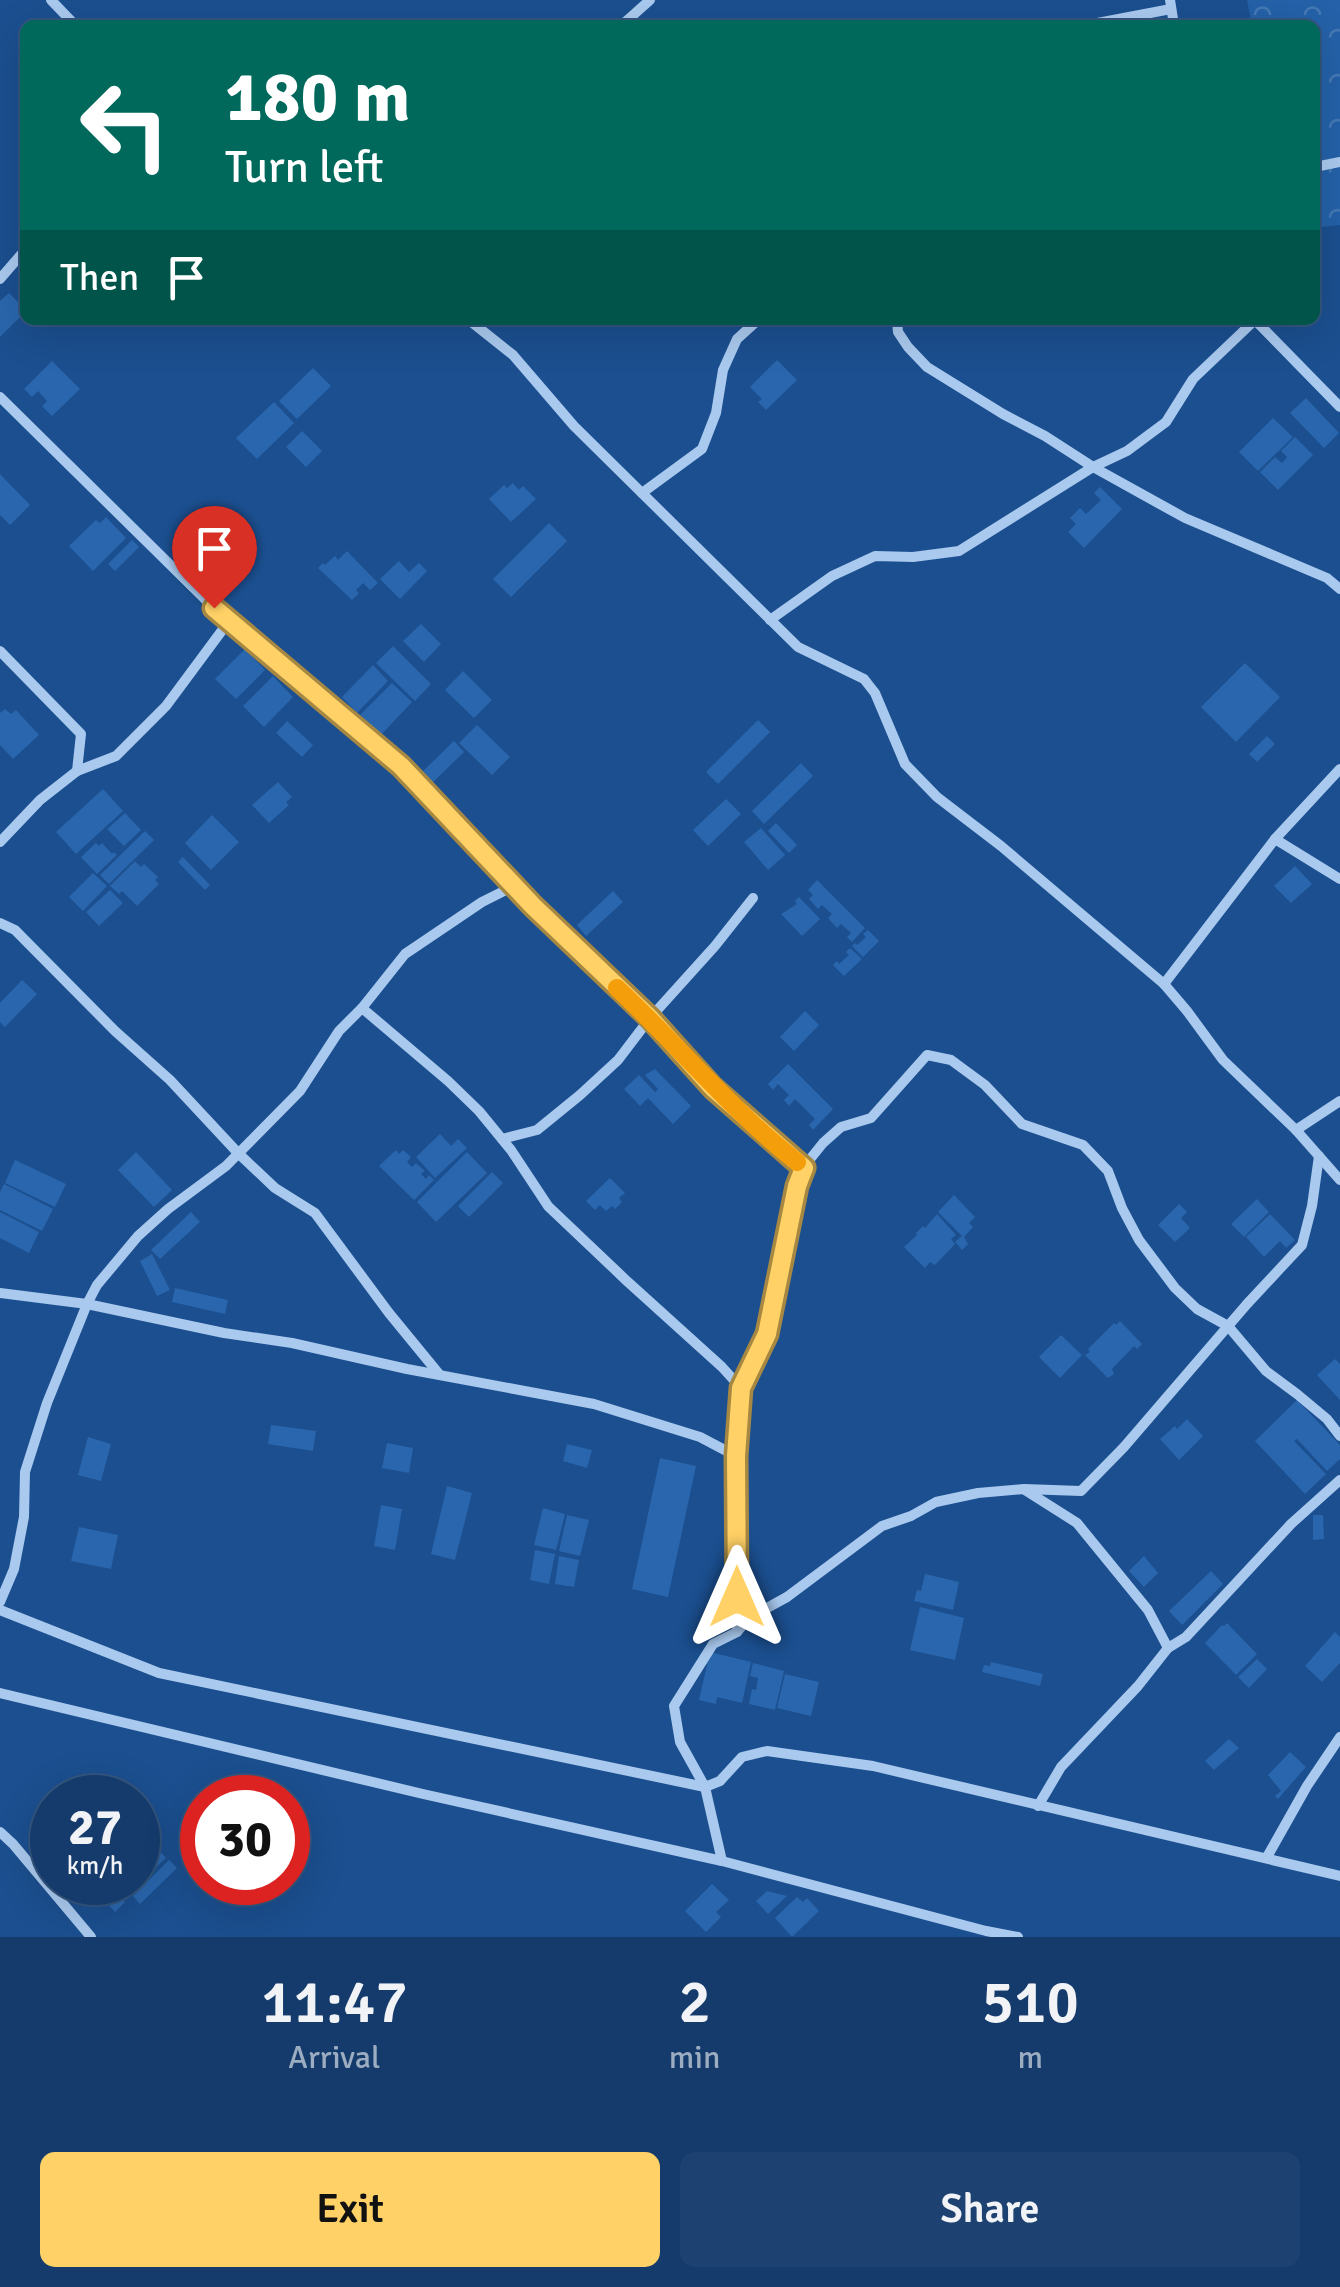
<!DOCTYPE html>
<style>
body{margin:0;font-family:Signika,sans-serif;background:#1d4271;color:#f1f3f6;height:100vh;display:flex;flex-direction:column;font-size:38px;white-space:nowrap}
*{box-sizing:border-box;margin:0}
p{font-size:32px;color:#9dadc1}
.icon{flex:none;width:55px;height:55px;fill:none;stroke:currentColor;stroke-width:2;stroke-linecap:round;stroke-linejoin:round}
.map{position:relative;height:1937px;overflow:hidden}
.side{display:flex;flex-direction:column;background:#143b6b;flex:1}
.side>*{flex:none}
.guide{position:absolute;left:20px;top:20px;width:1300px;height:305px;border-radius:15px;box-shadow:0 10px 40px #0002,0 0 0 2px #33557e;background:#00695c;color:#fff;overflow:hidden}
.speed{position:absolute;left:30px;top:1775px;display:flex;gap:20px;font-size:50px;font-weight:700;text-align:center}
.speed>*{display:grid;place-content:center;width:130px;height:130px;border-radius:50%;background:#143b6b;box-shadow:0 10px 40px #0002,0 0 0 2px #33557e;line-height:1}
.speed small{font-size:25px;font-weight:400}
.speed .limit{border:15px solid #d22;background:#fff;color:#111}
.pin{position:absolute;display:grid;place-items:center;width:85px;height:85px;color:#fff;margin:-102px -42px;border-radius:50% 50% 50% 0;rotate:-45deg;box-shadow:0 0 10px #0007}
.pin .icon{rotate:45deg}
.me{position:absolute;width:110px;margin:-55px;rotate:0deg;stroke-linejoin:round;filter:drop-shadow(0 0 8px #0008)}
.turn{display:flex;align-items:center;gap:35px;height:210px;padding:0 40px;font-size:45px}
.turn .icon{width:130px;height:130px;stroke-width:2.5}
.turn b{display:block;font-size:70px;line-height:85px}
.then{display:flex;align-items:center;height:95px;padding:0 40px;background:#0003;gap:20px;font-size:38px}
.eta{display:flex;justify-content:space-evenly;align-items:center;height:170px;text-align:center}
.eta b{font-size:60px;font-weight:600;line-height:70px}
.action{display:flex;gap:20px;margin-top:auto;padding:20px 40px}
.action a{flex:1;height:115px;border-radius:15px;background:#ffd166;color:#111;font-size:40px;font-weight:600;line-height:115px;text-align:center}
.action a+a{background:#1d4271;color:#f1f3f6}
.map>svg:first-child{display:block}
.forest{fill:url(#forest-crowns)}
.building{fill:#2a66ad}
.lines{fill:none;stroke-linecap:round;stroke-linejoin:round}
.street{stroke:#a9c9ee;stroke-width:10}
.route-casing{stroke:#a68842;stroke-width:25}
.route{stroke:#ffd166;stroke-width:18}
.slow{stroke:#f59e0b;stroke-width:18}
</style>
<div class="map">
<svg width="1340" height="1937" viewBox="0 0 1340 1937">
<defs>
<pattern id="forest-crowns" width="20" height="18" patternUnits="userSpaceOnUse" patternTransform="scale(2.5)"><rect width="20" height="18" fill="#2461a8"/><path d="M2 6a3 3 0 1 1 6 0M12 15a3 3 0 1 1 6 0" fill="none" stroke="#4579b5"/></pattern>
</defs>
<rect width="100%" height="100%" fill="#1b4f8f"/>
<!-- forest -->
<path class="forest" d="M 1247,0 L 1340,0 L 1340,225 L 1321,227 L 1315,224 L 1315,25 L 1252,25 Z"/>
<!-- building -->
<g class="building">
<path d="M 9,293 L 25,309 L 25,312 L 0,337 L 0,301 Z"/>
<path d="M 777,360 L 797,380 L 766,410 L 758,402 L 762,399 L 750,387 Z"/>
<path d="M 52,361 L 80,389 L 52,416 L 42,406 L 47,401 L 38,391 L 32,397 L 24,389 Z"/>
<path d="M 313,368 L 331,386 L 297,419 L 279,401 Z"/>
<path d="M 1306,398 L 1339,433 L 1324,448 L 1290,413 Z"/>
<path d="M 274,402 L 294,423 L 257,459 L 236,438 Z"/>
<path d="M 1273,418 L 1293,437 L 1258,471 L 1239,452 Z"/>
<path d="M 302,431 L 322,451 L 306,467 L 286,447 Z"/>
<path d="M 1295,437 L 1313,455 L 1278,490 L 1260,472 L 1275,457 L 1282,463 L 1287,457 L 1281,451 Z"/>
<path d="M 0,474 L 30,505 L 10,525 L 0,515 Z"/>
<path d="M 513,483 L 519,490 L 523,486 L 536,499 L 511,522 L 489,499 L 504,485 L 507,488 Z"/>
<path d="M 1100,487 L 1122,509 L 1084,548 L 1068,532 L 1076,524 L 1070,518 L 1080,508 L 1086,514 L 1101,500 L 1094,493 Z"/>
<path d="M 106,517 L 126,538 L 93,571 L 69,546 L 96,520 L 100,523 Z"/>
<path d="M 549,523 L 567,541 L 511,597 L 493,579 Z"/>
<path d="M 132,540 L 139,547 L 115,571 L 108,564 Z"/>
<path d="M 347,551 L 378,583 L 370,590 L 363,583 L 356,590 L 359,593 L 352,600 L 318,568 L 323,563 L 325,565 L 335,556 L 338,560 Z"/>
<path d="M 399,561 L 409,572 L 419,563 L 427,571 L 400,599 L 380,579 Z"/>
<path d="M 421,624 L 441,644 L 424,662 L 403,641 Z"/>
<path d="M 393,646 L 431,684 L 415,701 L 376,663 Z"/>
<path d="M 245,649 L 265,670 L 236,699 L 215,679 Z"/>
<path d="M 1245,663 L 1280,697 L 1236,742 L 1201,707 Z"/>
<path d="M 373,665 L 388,681 L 357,713 L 342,697 Z"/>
<path d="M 463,671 L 492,700 L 474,718 L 445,690 Z"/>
<path d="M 273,676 L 293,697 L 264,727 L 243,706 Z"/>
<path d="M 392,683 L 412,702 L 381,735 L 360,715 Z"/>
<path d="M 5,709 L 11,714 L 16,710 L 39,735 L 13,759 L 0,745 L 0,713 Z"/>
<path d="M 758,720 L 770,732 L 718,784 L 706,772 Z"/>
<path d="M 287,721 L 313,745 L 302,757 L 276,733 Z"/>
<path d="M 477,725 L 510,757 L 492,775 L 459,743 Z"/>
<path d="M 1267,736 L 1275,744 L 1257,762 L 1249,754 Z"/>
<path d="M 454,741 L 464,752 L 430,785 L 420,774 Z"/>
<path d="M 801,763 L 813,776 L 764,824 L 752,811 Z"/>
<path d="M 278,782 L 292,797 L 286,802 L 289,805 L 269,823 L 252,805 Z"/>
<path d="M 103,789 L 123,811 L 76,854 L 56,832 Z"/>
<path d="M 726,799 L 741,814 L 708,846 L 693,830 Z"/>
<path d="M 125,813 L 141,830 L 124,846 L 107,829 Z"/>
<path d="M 212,815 L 239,842 L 211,870 L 185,843 Z"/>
<path d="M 776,823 L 797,845 L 789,853 L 768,831 Z"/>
<path d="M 761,828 L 785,855 L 768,870 L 744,842 Z"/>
<path d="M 145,831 L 154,840 L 109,884 L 100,875 Z"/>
<path d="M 96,843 L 99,846 L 102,843 L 112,854 L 114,852 L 117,855 L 97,874 L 81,857 Z"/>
<path d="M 183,857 L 210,885 L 205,890 L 178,862 Z"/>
<path d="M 135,861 L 141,867 L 144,864 L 158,877 L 155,880 L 159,884 L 137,906 L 122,891 L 119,894 L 110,886 Z"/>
<path d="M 1295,866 L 1312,884 L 1291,903 L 1274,886 Z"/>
<path d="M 93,873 L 107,886 L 83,911 L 69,897 Z"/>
<path d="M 817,880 L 865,928 L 852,942 L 847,937 L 851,933 L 841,924 L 837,928 L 828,918 L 832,914 L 822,905 L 818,909 L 809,899 L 813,895 L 808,890 Z"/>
<path d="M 110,890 L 123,903 L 99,926 L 86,912 Z"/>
<path d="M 613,891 L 623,902 L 586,936 L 577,925 Z"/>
<path d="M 799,897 L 820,919 L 802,936 L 781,914 L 797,904 L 795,901 Z"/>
<path d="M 868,930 L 879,941 L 863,957 L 852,946 L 855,943 L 857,945 L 866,937 L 863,934 Z"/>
<path d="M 850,948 L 862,959 L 844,976 L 833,965 L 837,961 L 839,964 L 849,955 L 846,952 Z"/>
<path d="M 22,980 L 37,994 L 5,1027 L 0,1022 L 0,1003 Z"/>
<path d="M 805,1011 L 819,1025 L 794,1051 L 780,1037 Z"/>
<path d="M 788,1064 L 833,1109 L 813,1130 L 809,1125 L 815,1119 L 795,1099 L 789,1106 L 784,1100 L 789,1095 L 778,1084 L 773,1090 L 768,1084 Z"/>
<path d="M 655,1069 L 691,1106 L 673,1124 L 648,1098 L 640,1106 L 624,1089 L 639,1075 L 655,1092 L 658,1089 L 645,1075 Z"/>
<path d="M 440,1134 L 451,1146 L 458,1139 L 467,1148 L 435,1178 L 416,1157 Z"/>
<path d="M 396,1150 L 399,1154 L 403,1150 L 411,1157 L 407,1162 L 412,1167 L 416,1163 L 425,1171 L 421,1174 L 426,1179 L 429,1175 L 434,1180 L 414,1200 L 379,1166 Z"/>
<path d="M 136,1152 L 172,1190 L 154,1207 L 118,1170 Z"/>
<path d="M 467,1152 L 487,1173 L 436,1222 L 417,1202 Z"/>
<path d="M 15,1160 L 66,1184 L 55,1207 L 5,1183 Z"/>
<path d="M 492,1172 L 503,1183 L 469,1217 L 458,1206 Z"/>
<path d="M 610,1178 L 625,1193 L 619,1198 L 622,1202 L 615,1209 L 612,1206 L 606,1211 L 600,1205 L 595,1210 L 586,1201 Z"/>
<path d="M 4,1184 L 53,1209 L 42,1231 L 0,1210 L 0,1192 Z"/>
<path d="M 954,1195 L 975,1217 L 969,1223 L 973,1227 L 964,1237 L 968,1244 L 962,1250 L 955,1242 L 962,1236 L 938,1212 Z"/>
<path d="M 1257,1199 L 1269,1212 L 1244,1237 L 1231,1224 Z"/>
<path d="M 1179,1204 L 1187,1212 L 1181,1218 L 1190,1228 L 1175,1242 L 1158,1225 Z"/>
<path d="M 0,1212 L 39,1232 L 29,1253 L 0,1238 Z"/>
<path d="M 191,1212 L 200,1222 L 160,1259 L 151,1250 Z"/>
<path d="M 937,1214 L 956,1235 L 951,1239 L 955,1244 L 935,1265 L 930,1262 L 925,1268 L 904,1247 L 917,1235 L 916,1233 L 923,1226 L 925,1228 Z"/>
<path d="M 1270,1214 L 1295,1240 L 1286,1248 L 1280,1241 L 1264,1257 L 1246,1237 Z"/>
<path d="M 152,1254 L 170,1290 L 157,1296 L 140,1261 Z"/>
<path d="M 175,1288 L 228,1300 L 225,1314 L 172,1302 Z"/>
<path d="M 1120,1321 L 1142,1344 L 1137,1349 L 1134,1346 L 1112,1369 L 1114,1374 L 1108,1378 L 1085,1355 L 1090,1352 L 1088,1349 L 1114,1323 L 1116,1325 Z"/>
<path d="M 1061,1335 L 1082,1355 L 1060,1378 L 1039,1357 Z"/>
<path d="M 1335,1359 L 1340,1364 L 1340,1400 L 1317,1375 Z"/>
<path d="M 1297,1400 L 1340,1445 L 1340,1459 L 1327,1471 L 1297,1439 L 1294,1441 L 1326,1474 L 1305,1494 L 1255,1441 Z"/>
<path d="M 1187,1419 L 1203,1436 L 1179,1460 L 1160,1439 L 1175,1426 L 1177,1429 Z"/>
<path d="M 271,1425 L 316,1431 L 313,1451 L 268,1444 Z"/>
<path d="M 88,1437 L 111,1444 L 101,1481 L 78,1475 Z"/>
<path d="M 387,1443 L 413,1448 L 409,1473 L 382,1468 Z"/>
<path d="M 567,1444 L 592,1450 L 587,1468 L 563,1461 Z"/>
<path d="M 660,1458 L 696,1466 L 668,1597 L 632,1589 Z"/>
<path d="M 447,1486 L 472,1493 L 455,1560 L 431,1554 Z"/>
<path d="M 381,1505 L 402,1509 L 395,1550 L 374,1546 Z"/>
<path d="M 543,1508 L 565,1514 L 556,1550 L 534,1545 Z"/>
<path d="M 567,1515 L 589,1520 L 580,1556 L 559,1551 Z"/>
<path d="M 1313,1515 L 1323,1515 L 1324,1539 L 1313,1540 Z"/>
<path d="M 79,1527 L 118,1535 L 111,1569 L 71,1561 Z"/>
<path d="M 535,1550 L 555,1554 L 549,1584 L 530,1580 Z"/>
<path d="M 559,1556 L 579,1560 L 574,1587 L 555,1584 Z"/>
<path d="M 1144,1556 L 1158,1573 L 1144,1587 L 1129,1571 Z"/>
<path d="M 1211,1571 L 1223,1584 L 1182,1625 L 1169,1611 Z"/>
<path d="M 925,1574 L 959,1582 L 953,1610 L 914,1601 L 917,1590 L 921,1591 Z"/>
<path d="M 920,1607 L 964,1618 L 955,1660 L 910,1650 Z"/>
<path d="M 1227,1623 L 1257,1654 L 1236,1675 L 1205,1643 L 1222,1625 L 1224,1626 Z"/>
<path d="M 1335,1632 L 1340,1637 L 1340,1663 L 1322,1682 L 1305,1666 Z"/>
<path d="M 710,1652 L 751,1662 L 742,1703 L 717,1697 L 716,1704 L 699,1700 Z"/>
<path d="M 1257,1659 L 1267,1669 L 1249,1688 L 1238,1677 Z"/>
<path d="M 991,1662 L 1043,1674 L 1040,1686 L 982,1672 L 984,1665 L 990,1666 Z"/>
<path d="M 753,1663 L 784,1671 L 775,1710 L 749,1704 L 752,1689 L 756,1690 L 758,1678 L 750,1676 Z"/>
<path d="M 785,1674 L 819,1682 L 811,1716 L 777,1708 Z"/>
<path d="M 1229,1739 L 1239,1748 L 1214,1770 L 1205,1761 Z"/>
<path d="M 1290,1752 L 1306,1767 L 1278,1799 L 1275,1796 L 1281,1791 L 1268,1775 Z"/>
<path d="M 142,1832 L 166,1858 L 124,1897 L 110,1882 L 138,1882 L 138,1836 Z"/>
<path d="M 169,1860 L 177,1868 L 140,1904 L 133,1896 Z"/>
<path d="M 88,1882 L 106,1882 L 125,1902 L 115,1912 Z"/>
<path d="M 712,1884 L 729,1900 L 716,1912 L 721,1917 L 706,1932 L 685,1911 Z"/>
<path d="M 767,1891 L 787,1896 L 768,1914 L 756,1901 Z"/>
<path d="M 797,1897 L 803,1902 L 807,1898 L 819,1911 L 792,1937 L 775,1918 Z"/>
</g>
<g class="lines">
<!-- street -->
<g class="street">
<path d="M 51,0 L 75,25"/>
<path d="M 1170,0 L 1174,25"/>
<path d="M 622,25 L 650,0"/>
<path d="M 1087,25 L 1171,9"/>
<path d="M 1315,167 L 1340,162"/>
<path d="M 0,279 L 25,250"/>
<path d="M 469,320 L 513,355 L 574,426 L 798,647 L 864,679 L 875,693 L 905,764 L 937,797 L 1001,846 L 1164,984 L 1187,1011 L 1223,1060 L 1296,1130 L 1340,1180"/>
<path d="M 897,320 L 898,332 L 908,347 L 927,367 L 1003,414 L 1045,436 L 1093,467 L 1185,518 L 1327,578 L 1340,589"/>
<path d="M 1255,320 L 1340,407"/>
<path d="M 0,397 L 214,608 L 401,766 L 533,906 L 650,1018 L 713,1088 L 803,1168"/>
<path d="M 642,493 L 702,449 L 716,413 L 723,370 L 737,339 L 758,320"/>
<path d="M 770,620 L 832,576 L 875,556 L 913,557 L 959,551 L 1093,467 L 1127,451 L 1166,422 L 1193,379 L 1255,320"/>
<path d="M 0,651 L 81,734 L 77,771"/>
<path d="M 1340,769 L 1275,839 L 1340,879"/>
<path d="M 0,842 L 40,800 L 77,771 L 116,756 L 166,706 L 229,621"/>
<path d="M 0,923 L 15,930 L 115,1031 L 170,1080 L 238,1153 L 275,1188 L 315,1213 L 389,1313 L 439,1374"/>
<path d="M 1164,984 L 1275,839"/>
<path d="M 362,1008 L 448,1081 L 479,1111 L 511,1150 L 548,1206 L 628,1282 L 722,1367 L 741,1388"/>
<path d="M 1296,1130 L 1340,1101"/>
<path d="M 502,1139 L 537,1130 L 580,1095 L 618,1060 L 650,1018 L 715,946 L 753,898"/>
<path d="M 0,1293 L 87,1304 L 224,1333 L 292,1343 L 407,1369 L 594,1404 L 700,1437 L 736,1456"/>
<path d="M 1025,1490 L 1077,1523 L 1148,1610 L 1168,1648"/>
<path d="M 0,1602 L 14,1569 L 24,1517 L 25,1472 L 47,1403 L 87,1304 L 97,1285 L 138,1236 L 168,1209 L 226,1166 L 300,1091 L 339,1031 L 362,1008 L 405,954 L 482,902 L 514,886"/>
<path d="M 0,1610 L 159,1673 L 705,1787 L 720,1781 L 742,1757 L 767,1751 L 873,1766 L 1340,1876"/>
<path d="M 737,1632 L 736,1456 L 741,1388 L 767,1334 L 797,1186 L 803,1168 L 823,1143 L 841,1127 L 871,1118 L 927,1055 L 951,1060 L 985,1085 L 1022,1124 L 1083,1145 L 1108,1171 L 1122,1208 L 1139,1240 L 1175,1288 L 1197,1309 L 1228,1326 L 1266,1371 L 1297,1394 L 1327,1419 L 1340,1436"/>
<path d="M 0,1693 L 423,1794 L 722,1861 L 986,1931 L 1018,1937"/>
<path d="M 1038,1806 L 1061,1767 L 1138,1686 L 1168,1648 L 1186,1637 L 1291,1524 L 1340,1480"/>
<path d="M 0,1832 L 13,1844 L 91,1937"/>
<path d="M 1267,1857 L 1307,1786 L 1340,1737"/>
<path d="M 722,1861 L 705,1787 L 680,1742 L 674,1706 L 713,1644 L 737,1632 L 749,1618 L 787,1597 L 882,1526 L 911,1516 L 936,1502 L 978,1493 L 1024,1489 L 1081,1491 L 1124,1447 L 1247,1304 L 1302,1245 L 1312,1206 L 1319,1156"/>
</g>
</g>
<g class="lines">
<!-- route casing -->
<g class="route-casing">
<path id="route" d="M 214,608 L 401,766 L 533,906 L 650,1018 L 713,1088 L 804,1168 L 797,1186 L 767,1334 L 741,1388 L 736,1456 L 737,1597"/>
</g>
<!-- route -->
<use href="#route" class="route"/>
<!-- slow -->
<path class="slow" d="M 617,988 C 678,1045 731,1110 797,1162"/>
</g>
</svg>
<div class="speed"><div>27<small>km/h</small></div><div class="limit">30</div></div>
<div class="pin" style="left:214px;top:608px;background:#d93025"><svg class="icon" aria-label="arrive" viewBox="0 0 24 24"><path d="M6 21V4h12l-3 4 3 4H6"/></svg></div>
<svg class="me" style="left:737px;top:1597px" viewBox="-20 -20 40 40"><path d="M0-17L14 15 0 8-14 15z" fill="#ffd166" stroke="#fff" stroke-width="4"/></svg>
<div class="guide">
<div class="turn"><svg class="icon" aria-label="left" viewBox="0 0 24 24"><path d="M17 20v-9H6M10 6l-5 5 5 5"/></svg><div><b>180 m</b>Turn left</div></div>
<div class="then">Then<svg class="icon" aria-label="arrive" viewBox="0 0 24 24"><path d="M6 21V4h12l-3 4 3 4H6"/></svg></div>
</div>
</div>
<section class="side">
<div class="eta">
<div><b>11:47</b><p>Arrival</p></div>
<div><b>2</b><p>min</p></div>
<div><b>510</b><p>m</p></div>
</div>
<div class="action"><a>Exit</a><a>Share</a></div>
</section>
